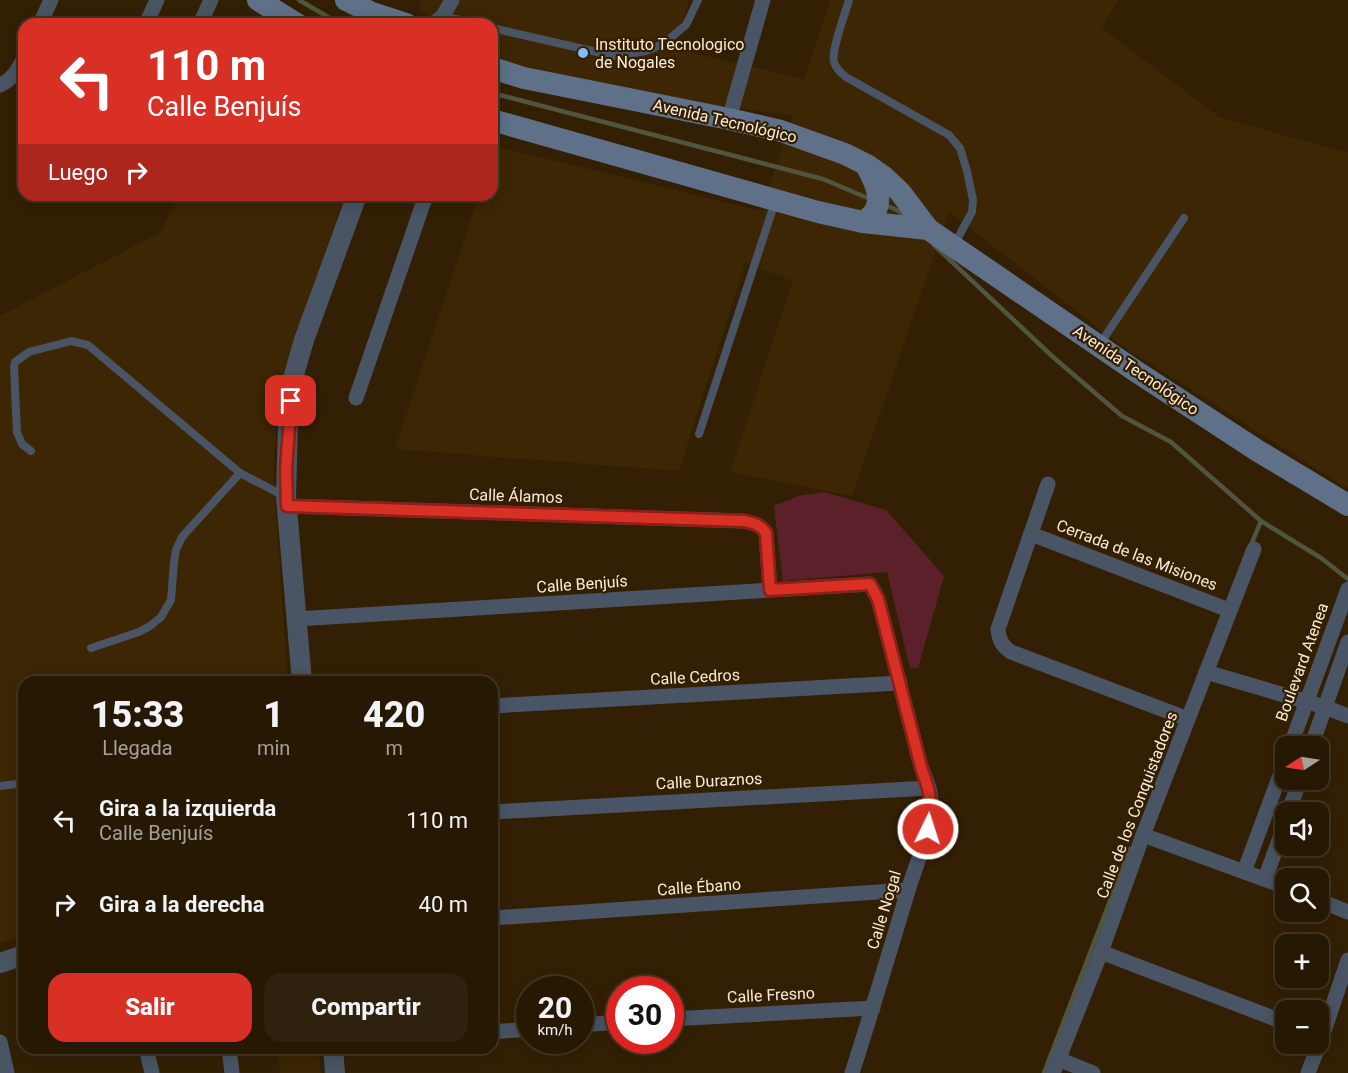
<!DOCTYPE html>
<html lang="es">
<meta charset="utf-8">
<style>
body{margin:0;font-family:Roboto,sans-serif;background:#2e210d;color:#f1f3f6;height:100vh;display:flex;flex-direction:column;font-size:22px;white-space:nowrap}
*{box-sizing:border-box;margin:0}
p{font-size:20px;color:#a4a09a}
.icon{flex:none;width:33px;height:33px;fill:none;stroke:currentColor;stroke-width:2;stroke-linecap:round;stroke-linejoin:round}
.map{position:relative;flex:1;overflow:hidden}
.drawer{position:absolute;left:18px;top:676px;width:480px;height:378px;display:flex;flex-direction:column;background:#261803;border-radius:18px;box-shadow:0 3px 15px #0003,0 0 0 2px #423725}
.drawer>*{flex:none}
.guide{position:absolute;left:18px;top:18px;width:480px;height:183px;border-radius:18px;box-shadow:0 3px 15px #0003,0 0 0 2px #423725;background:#d93025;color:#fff;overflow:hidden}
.needle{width:39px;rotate:258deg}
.buttons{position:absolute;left:1275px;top:736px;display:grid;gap:12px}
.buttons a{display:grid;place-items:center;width:54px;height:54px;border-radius:12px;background:#261803;box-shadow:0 3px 15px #0003,0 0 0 2px #423725;font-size:30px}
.speed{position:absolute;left:516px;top:976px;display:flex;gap:12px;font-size:30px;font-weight:700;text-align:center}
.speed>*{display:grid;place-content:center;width:78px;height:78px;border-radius:50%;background:#261803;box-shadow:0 3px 15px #0003,0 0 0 2px #423725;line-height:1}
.speed small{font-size:15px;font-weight:400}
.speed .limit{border:9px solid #d22;background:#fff;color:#111}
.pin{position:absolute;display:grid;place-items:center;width:51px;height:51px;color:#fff;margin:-26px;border-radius:12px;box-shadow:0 3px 9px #0006}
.me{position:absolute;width:66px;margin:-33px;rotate:4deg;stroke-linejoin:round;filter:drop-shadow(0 0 4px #0008)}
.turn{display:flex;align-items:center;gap:21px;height:126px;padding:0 30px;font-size:27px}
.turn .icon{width:78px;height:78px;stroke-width:2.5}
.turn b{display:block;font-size:42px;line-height:51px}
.then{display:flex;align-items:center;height:57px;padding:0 30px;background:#0003;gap:12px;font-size:22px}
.eta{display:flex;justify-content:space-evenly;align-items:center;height:102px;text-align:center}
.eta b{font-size:36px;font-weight:800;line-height:42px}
.action{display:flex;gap:12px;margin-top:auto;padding:12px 30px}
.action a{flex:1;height:69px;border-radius:18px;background:#d93025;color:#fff;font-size:24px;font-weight:800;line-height:69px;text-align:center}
.action a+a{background:#2e210d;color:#f1f3f6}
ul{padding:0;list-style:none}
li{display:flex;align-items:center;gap:18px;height:84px;padding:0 30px}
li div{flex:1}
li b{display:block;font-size:22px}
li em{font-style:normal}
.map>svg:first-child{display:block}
.built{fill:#3c2603}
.green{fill:#5c202a}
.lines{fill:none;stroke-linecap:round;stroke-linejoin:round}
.stream{stroke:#505540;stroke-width:4.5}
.service{stroke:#495564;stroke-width:8}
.minor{stroke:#495564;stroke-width:15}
.tertiary{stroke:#495564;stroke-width:20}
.secondary{stroke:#5e7188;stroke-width:22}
.route-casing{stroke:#8d1f18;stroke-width:15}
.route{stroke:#d93025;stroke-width:10}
.poi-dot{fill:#85bbfb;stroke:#332004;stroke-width:2}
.labels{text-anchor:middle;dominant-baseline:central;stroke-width:4.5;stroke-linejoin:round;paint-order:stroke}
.poi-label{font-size:16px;fill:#fbebd7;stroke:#332004;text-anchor:start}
.street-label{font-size:16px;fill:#fbebd7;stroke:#332004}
</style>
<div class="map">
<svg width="1348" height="1073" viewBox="0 0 1348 1073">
<rect width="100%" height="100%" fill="#332004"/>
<!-- built -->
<g class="built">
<path d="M 423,0 L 689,0 L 675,49 L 804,79 L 830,0 L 1118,0 L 1102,28 L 1219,117 L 1348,153 L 1348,489 L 1118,343 L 949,212 L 852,496 L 730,472 L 793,281 L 745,263 L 679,471 L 395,449 L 479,195 L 492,195 L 492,157 L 495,146 L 761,211 L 793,115 L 660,99 L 492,58 L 492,24 L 437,24 L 419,8 Z"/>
<path d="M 179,195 L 345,195 L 280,382 L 273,469 L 288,682 L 24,682 L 24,936 L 0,943 L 0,316 L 161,232 Z"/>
<path d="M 278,1049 L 318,1049 L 321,1073 L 280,1073 Z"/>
</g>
<!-- green -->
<path class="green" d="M 824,492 L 886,510 L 944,576 L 918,668 L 910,668 L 887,572 L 783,581 L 774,506 L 799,496 Z"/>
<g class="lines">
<!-- stream -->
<g class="stream">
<path d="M 299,0 L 340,24"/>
<path d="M 492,93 L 823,179 L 870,199"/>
<path d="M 883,204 L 899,211 L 906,219"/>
<path d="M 934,245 L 1053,357 L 1122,416 L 1171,442 L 1261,521 L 1321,558 L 1348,579"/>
<path d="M 1251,545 L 1261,521"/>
<path d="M 1044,1073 L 1130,849"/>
</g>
<!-- service -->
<g class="service">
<path d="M 849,0 C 845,14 831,50 834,62 C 836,69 841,73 846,77 L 949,135 L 960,148 L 967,171 L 973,200 L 972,212 L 954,245"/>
<path d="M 443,16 L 476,24"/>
<path d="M 492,28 L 614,56 L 646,51 L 663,44 L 686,25 L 698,0"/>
<path d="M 1100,344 L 1184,218"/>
<path d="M 699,434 L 775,202"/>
<path d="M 31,451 L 22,444 L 17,432 L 14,367 L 15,362 L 29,352 L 71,341 L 88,345 L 240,473 L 284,496"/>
<path d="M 91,648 L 139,632 L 150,626 L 161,617 L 171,600 L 174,562 L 176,550 L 182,537 L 240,473"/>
<path d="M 0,786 L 24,783"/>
</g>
<!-- minor -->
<g class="minor">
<path d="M 40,24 L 51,0"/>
<path d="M 146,24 L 157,0"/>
<path d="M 200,24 L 211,0"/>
<path d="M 433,24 L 443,16 L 452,0"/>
<path d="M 0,85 C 12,80 18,70 24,58"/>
<path d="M 729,119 L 763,0"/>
<path d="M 356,398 L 426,195"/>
<path d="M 1048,484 L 998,629 C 999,640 1002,646 1011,652 L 1188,719"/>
<path d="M 287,506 L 743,521 C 753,523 760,524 766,533 L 770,590"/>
<path d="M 1031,534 L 1229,610"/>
<path d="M 296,619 L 870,584 L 878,599 L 921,767 C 926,779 932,793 931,806 C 930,837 915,865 907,894 C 889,954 871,1014 852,1073"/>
<path d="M 1206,672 L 1325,707 L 1348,716"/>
<path d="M 492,706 L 900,683"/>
<path d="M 1290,747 L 1348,589"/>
<path d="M 1311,747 L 1348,642"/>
<path d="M 492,812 L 929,788"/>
<path d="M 1288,813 L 1300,780"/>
<path d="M 1143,835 L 1286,887"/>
<path d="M 1244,872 L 1286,759"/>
<path d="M 1265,879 L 1286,821"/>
<path d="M 1318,900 L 1348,912"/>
<path d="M 492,918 L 908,890"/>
<path d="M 1101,952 L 1286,1023"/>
<path d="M 670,1019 L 873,1008"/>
<path d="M 580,1025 L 620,1022"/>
<path d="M 492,1032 L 530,1029"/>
<path d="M 0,1042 L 7,1073"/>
<path d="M 146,1048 L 152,1073"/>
<path d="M 229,1048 L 232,1073"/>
<path d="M 1058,1059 L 1093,1073"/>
<path d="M 1053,1073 L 1101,952 L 1143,835 L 1254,549"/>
<path d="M 1308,1073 L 1322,1037 L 1348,960"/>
</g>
<!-- tertiary -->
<g class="tertiary">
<path d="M 302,682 L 286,497 L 288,424 L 293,378 L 304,340 L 357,195"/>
<path d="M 0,963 L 24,955"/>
<path d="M 333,1048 L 335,1073"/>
</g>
<!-- secondary -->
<g class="secondary">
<path d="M 258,0 L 297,24"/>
<path d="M 346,0 L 372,13 L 406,24"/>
<path d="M 492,68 L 524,78 L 729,119 L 781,131 L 845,154 L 867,165 L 884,177 L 900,192 L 928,229 L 1137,372 L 1258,451 L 1348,505"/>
<path d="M 492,120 L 818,212 L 863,222 L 928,229"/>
<path d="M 863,222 C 887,209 878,187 867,167"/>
</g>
</g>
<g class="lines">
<!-- route casing -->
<g class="route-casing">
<path id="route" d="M 291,401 L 286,470 L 287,506 L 744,521 C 753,523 760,524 766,533 L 770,590 L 870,584 L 878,599 L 921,767 L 928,788 L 931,805 L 928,829"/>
</g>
<!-- route -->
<use href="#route" class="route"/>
</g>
<!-- markers -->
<circle class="poi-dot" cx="583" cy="53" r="6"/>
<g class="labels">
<!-- poi labels -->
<g class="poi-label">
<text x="595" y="44">Instituto Tecnologico<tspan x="595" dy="18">de Nogales</tspan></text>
</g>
<!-- street labels -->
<g class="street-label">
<text transform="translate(725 121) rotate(13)">Avenida Tecnológico</text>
<text transform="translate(1136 370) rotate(34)">Avenida Tecnológico</text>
<text transform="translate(516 496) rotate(2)">Calle Álamos</text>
<text transform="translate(1137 555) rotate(21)">Cerrada de las Misiones</text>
<text transform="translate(582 584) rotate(-4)">Calle Benjuís</text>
<text transform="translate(1302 662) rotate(-70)">Boulevard Atenea</text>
<text transform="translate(695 677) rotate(-3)">Calle Cedros</text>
<text transform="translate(709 781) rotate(-3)">Calle Duraznos</text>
<text transform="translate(1137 805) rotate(-69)">Calle de los Conquistadores</text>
<text transform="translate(699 887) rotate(-4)">Calle Ébano</text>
<text transform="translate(884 910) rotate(-73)">Calle Nogal</text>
<text transform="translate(771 995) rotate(-3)">Calle Fresno</text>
</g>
</g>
</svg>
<div class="buttons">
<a><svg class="needle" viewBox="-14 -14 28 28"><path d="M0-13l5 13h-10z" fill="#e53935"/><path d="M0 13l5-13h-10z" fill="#a4a09a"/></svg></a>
<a><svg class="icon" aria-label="sound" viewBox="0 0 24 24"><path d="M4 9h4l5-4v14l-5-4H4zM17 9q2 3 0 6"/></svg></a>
<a><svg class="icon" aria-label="search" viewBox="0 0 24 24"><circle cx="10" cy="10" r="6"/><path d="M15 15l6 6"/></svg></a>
<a>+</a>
<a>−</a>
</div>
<div class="speed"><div>20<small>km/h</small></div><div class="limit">30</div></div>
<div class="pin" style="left:291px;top:401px;background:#d93025"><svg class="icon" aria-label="arrive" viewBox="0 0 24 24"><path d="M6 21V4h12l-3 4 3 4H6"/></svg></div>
<svg class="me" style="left:928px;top:829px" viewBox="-20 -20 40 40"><circle r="17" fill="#d93025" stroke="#fff" stroke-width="3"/><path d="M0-11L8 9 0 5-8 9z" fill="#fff"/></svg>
<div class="guide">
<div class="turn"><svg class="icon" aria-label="left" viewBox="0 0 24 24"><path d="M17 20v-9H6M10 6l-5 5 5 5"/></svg><div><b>110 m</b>Calle Benjuís</div></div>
<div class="then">Luego<svg class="icon" aria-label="right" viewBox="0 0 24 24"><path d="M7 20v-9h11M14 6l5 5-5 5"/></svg></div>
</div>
<section class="drawer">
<div class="eta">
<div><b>15:33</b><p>Llegada</p></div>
<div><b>1</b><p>min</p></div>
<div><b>420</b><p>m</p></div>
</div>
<ul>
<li><svg class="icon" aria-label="left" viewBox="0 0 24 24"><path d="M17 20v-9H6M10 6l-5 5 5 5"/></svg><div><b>Gira a la izquierda</b><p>Calle Benjuís</p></div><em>110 m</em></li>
<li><svg class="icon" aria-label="right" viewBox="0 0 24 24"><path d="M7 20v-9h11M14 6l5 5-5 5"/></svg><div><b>Gira a la derecha</b></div><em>40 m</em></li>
</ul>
<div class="action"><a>Salir</a><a>Compartir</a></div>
</section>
</div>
